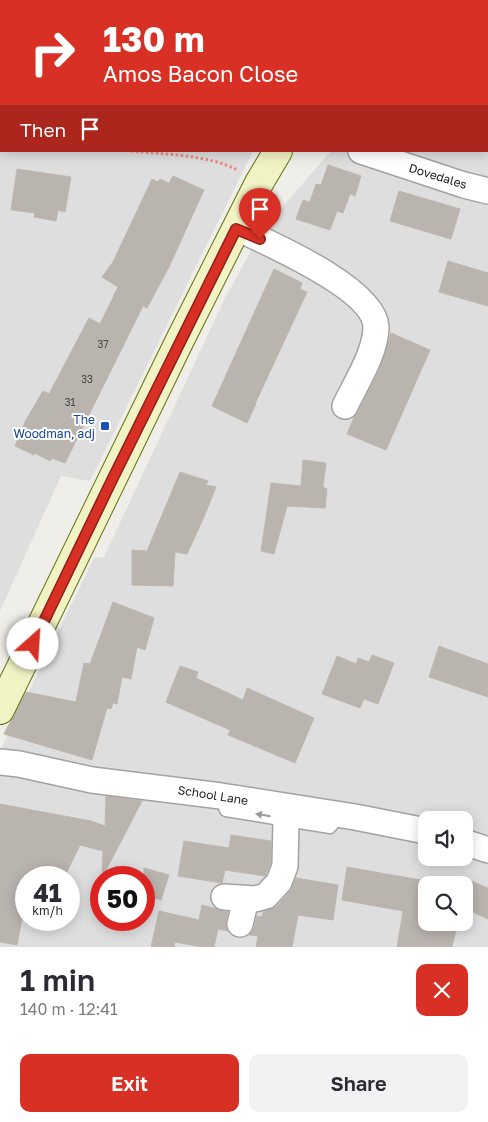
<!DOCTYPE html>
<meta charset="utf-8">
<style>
body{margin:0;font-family:"Golos Text",sans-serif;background:#f2f2f3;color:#2b2b33;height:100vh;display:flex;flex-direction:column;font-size:19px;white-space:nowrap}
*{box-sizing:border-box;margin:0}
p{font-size:16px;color:#7c7c81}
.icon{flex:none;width:28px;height:28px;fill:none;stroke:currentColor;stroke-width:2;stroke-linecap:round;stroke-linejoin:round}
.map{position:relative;height:947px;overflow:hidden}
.side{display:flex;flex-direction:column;background:#fff;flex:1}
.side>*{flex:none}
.guide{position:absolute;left:0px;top:0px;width:489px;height:152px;box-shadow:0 2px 12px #0003;background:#d93025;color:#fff;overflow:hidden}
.fabs{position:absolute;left:418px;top:811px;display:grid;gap:10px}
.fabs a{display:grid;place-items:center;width:55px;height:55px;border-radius:10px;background:#fff;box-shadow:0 2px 12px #0003;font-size:25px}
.speed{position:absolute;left:15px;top:866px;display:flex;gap:10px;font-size:25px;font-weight:700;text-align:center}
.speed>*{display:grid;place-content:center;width:65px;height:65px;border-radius:50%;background:#fff;box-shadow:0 2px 12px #0003;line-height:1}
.speed small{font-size:12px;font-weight:400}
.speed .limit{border:8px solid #d22;background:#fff;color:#111}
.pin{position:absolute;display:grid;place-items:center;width:42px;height:42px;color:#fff;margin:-51px -21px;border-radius:50% 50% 50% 0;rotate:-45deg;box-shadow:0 0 5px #0007}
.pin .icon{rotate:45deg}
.me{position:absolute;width:55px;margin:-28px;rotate:26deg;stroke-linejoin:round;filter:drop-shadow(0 0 4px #0008)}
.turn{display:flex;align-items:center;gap:18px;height:105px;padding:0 20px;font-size:22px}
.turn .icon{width:65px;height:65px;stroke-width:2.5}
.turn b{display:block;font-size:35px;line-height:42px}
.then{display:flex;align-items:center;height:48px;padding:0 20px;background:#0003;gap:10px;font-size:19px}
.round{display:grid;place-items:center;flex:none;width:52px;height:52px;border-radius:10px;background:#f2f2f3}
.overview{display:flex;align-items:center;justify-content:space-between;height:85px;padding:0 20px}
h1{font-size:30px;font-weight:600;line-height:38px}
.primary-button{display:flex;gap:10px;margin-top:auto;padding:10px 20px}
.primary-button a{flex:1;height:58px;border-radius:10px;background:#d93025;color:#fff;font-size:20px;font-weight:600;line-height:58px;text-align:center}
.primary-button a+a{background:#f2f2f3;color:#2b2b33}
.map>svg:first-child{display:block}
.residential{fill:#dfdede;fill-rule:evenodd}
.building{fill:#bab4af;stroke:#c1b6ad}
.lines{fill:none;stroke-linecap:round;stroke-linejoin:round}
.lane-casing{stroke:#a2a2a2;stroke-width:15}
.street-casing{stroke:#a2a2a2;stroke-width:28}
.secondary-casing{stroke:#646f12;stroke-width:30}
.path{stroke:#eb8c80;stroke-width:3;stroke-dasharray:2.5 2.5;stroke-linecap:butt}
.lane{stroke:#fff;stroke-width:12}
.street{stroke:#fff;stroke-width:25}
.secondary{stroke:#f1f3c4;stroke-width:28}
.oneway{fill:#9b9b9b}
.route-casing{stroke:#8d1f18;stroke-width:12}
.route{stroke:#d93025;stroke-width:9}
.transit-dot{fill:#1a4fb4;stroke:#fff;stroke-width:2}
.labels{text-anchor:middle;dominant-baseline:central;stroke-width:4;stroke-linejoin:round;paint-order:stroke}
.number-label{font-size:10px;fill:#474644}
.street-label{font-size:12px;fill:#212121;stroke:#fff}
.transit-label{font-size:12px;fill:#164399;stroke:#fff;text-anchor:end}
</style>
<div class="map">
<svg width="488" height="947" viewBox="0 0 488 947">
<rect width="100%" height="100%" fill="#f0eee9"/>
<!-- residential -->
<g class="residential">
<path d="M 0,0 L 382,0 L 1,1 L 1,151 L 253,151 L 90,481 L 61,476 L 0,611 Z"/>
<path d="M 452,0 L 488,0 L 488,947 L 0,947 L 0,751 L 94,558 L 104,557 L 225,298 L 263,229 L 331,151 L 488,151 L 488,1 L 451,1 ZM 426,820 L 464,820 L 464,858 L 426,858 ZM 26,878 L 69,878 L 69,920 L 26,920 ZM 101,878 L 144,878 L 144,920 L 101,920 ZM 426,885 L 464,885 L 464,922 L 426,922 Z"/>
</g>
<!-- building -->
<g class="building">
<path d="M 328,165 L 361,176 L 355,196 L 350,194 L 343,213 L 337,211 L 330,230 L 296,219 L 303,200 L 310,202 L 316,184 L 321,185 Z"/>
<path d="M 17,169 L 71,177 L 65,212 L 58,210 L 56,221 L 34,217 L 35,213 L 11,210 Z"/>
<path d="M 173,176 L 204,190 L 169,267 L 147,308 L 143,306 L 65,463 L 52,458 L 50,461 L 35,453 L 34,455 L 15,446 L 26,420 L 43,391 L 49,394 L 89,318 L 100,324 L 118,287 L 102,277 L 113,262 L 152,179 L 158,182 L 160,179 L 169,183 Z"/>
<path d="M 399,191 L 460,209 L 451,239 L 390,221 Z"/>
<path d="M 448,261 L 488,273 L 488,306 L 439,292 Z"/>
<path d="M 274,269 L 302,283 L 300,289 L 307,292 L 255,404 L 256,404 L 247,423 L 212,406 Z"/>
<path d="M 391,333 L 430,350 L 386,450 L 347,434 L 354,417 L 358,412 L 378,373 L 386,351 Z"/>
<path d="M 303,460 L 326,463 L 323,487 L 327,489 L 325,508 L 287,506 L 274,554 L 261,551 L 271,483 L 301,486 Z"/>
<path d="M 180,472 L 208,481 L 206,485 L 216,487 L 204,517 L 187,554 L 175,552 L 173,586 L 132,585 L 132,550 L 147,551 Z"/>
<path d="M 113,602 L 154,618 L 145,650 L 137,647 L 131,679 L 122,677 L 117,704 L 113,703 L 111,709 L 107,708 L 92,760 L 4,734 L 26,692 L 76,702 L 84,663 L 90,664 Z"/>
<path d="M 439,646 L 488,664 L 488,697 L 429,677 Z"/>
<path d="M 372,655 L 394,663 L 378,704 L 364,699 L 360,708 L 322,694 L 337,656 L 356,664 L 358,658 L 369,662 Z"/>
<path d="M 180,666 L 198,672 L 196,678 L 243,700 L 247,688 L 314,718 L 295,763 L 228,735 L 230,730 L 166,702 Z"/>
<path d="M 106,796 L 142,801 L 102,878 L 103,851 L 80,845 L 64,878 L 26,878 L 26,898 L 17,945 L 0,942 L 0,804 L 91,821 L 105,826 Z"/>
<path d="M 231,835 L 271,841 L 271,863 L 265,876 L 225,870 L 222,883 L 178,876 L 184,841 L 229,848 Z"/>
<path d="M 347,867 L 426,881 L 426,922 L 457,926 L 452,947 L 397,947 L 403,911 L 342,900 Z"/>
<path d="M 144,868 L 169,875 L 161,900 L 144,895 Z"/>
<path d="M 296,878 L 338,885 L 333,920 L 298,915 L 292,947 L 256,947 L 258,936 L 249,935 L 254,928 L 257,916 L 262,917 L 263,912 L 277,906 L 290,891 Z"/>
<path d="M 464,878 L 488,888 L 488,919 L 464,908 Z"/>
<path d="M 202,905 L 228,912 L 226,921 L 228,931 L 218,929 L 214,947 L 202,947 L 175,942 L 174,947 L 151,947 L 159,911 L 199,920 Z"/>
</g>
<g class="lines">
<!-- lane casing -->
<g class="lane-casing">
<path id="lane" d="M 221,796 L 226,810 L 330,827 L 340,815"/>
</g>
<!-- street casing -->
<g class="street-casing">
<g id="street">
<path d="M 0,96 L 1,96"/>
<path d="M 361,151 L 464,185 L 488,191"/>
<path d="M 236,229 L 243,231 C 273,245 375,290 376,327 C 376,352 356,383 345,406"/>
<path d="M 0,762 L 19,764 L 92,780 L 221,796 L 355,817 L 426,831"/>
<path d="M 464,842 L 488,850"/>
<path d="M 224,897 L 255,899 L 266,896 L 279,882 L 285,866 L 286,819"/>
<path d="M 240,924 L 246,899"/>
</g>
</g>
<!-- secondary casing -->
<g class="secondary-casing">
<g id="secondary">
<path d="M 415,1 L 416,0"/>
<path d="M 0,710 L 179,342 L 259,183 L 278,151"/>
</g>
</g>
<!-- path -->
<g class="path">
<path d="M 0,138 L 1,138"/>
<path d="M 131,151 C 161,154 211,155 237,170"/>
</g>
<!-- lane -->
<use href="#lane" class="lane"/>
<!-- street -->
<use href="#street" class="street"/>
<!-- secondary -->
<use href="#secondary" class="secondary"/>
</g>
<!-- one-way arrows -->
<defs><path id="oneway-solid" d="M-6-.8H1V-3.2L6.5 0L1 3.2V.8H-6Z" transform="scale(1.25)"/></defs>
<use class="oneway" href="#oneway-solid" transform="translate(263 815) rotate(-171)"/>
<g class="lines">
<!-- route casing -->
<g class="route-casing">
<path id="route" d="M 33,644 L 111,482 L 236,229 L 260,239"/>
</g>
<!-- route -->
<use href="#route" class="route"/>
</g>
<!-- markers -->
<rect class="transit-dot" x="100" y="421" width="10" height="10" rx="2.5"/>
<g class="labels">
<!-- number labels -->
<g class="number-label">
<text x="103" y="344">37</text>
<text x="87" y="379">33</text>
<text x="70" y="402">31</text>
</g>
<!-- street labels -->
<g class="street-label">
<text transform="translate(438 176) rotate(17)">Dovedales</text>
<text transform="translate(213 795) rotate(9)">School Lane</text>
</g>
<!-- transit labels -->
<g class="transit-label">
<text x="95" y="419">The<tspan x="95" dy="14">Woodman, adj</tspan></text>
</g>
</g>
</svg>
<div class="fabs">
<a><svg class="icon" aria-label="sound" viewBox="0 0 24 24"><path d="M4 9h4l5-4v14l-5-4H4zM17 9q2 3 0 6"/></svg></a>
<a><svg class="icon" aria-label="search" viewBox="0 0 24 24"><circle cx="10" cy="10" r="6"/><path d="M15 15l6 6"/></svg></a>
</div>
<div class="speed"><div>41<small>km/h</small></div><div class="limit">50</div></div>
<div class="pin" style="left:260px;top:239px;background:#d93025"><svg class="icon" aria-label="arrive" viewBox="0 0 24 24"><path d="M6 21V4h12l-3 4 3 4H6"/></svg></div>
<svg class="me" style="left:33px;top:644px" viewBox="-20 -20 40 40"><circle r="19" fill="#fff"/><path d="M0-13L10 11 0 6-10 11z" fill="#d93025"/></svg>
<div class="guide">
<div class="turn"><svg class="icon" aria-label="right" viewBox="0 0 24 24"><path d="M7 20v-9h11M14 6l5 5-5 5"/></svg><div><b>130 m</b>Amos Bacon Close</div></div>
<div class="then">Then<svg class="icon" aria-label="arrive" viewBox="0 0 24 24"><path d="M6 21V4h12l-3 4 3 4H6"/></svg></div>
</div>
</div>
<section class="side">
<div class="overview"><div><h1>1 min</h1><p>140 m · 12:41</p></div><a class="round" style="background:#d93025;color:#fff"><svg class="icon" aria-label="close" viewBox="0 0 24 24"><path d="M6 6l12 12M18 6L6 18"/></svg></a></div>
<div class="primary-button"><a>Exit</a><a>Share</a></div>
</section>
